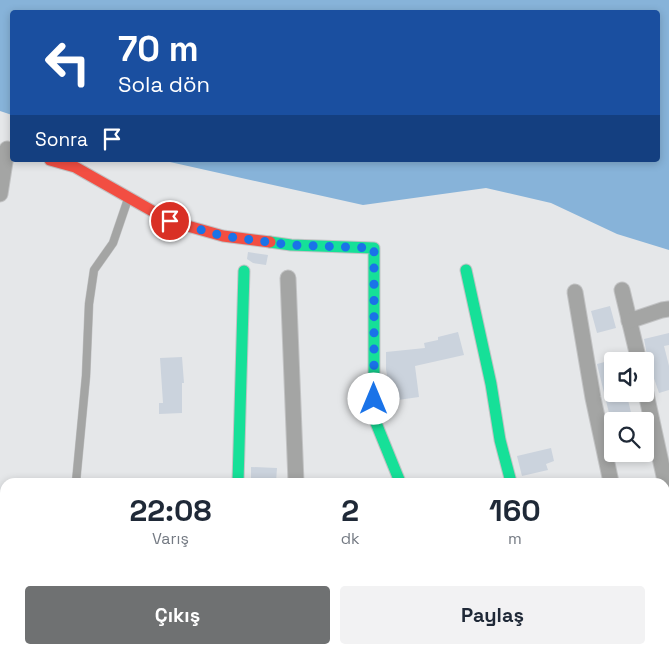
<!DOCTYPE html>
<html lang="tr">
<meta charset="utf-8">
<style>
body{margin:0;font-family:"Space Grotesk",sans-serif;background:#f2f2f3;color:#1f2937;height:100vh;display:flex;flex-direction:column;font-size:19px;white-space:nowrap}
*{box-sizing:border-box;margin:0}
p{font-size:16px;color:#747a83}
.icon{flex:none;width:28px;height:28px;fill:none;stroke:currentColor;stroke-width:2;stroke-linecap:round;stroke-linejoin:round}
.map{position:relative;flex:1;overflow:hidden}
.panel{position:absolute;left:0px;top:478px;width:670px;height:176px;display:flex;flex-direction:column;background:#fff;border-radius:15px 15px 0 0;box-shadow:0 2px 8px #0003}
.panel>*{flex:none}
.banner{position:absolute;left:10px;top:10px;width:650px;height:152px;border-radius:5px;box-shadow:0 2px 8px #0003;background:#1a4fa0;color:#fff;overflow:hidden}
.fabs{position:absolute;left:604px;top:352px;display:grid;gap:10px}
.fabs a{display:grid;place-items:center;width:50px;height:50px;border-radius:5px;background:#fff;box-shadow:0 2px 8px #0003;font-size:25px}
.pin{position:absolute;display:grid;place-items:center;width:42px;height:42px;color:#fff;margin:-21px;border:2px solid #fff;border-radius:50%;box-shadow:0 1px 5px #0007}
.me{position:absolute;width:55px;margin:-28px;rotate:0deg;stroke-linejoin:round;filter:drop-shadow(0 0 4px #0008)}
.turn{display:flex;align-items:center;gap:18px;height:105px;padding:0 25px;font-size:22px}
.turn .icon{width:65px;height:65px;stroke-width:2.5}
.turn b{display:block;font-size:35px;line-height:42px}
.then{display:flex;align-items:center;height:48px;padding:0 25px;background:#0003;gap:10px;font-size:19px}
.eta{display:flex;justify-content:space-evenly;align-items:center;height:85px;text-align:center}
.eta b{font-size:30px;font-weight:700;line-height:35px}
.action{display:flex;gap:10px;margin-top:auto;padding:10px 25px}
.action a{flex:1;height:58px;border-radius:5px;background:#6f7172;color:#fff;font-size:20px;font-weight:700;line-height:58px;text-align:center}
.action a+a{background:#f2f2f3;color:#1f2937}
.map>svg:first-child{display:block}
.water{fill:#87b3d9}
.building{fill:#cbd3dd}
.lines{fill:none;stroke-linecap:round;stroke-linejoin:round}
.lane-casing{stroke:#c2c3c4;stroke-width:9}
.street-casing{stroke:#c2c3c4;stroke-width:17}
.fast-casing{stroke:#c2c3c4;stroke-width:13}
.jam-casing{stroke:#c2c3c4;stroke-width:13}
.lane{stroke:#a4a5a4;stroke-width:8}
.street{stroke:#a4a5a4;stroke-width:15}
.fast{stroke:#16e098;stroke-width:11}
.jam{stroke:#f24e42;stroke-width:11}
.route{stroke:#1a73e8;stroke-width:9;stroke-dasharray:0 16.2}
</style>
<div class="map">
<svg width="669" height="653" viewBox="0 0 669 653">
<rect width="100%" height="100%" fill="#e5e7e9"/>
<!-- water -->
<path class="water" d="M 0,0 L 669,0 L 669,250 L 617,234 L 551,203 L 486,188 L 363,205 L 161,160 L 658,160 L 658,12 L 12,12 L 12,115 L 0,111 Z"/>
<!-- building -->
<g class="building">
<path d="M 248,252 L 268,255 L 266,265 L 253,263 L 247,259 Z"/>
<path d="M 610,306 L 616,328 L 597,333 L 591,311 Z"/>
<path d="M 458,332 L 464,355 L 415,366 L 419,397 L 391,401 L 386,369 L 386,352 L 425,348 L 424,343 L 438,340 L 438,337 Z"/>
<path d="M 669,333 L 669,345 L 664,346 L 669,366 L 669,390 L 659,393 L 648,361 L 644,339 Z"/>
<path d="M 182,357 L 184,383 L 182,383 L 182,413 L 159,414 L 159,403 L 163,403 L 160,358 Z"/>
<path d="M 612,360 L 612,394 L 636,394 L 637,397 L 628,400 L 633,421 L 613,421 L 611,413 L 609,413 L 597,364 Z"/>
<path d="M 551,448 L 554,461 L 546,464 L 548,470 L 522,476 L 517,456 Z"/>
<path d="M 251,467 L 277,468 L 276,482 L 251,482 Z"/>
</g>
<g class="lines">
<!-- lane casing -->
<g class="lane-casing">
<path id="lane" d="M 76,482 L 86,376 L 89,304 L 94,270 L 113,243 L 128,199"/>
</g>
<!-- street casing -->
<g class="street-casing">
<g id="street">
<path d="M 0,194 L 7,149 L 12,150"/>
<path d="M 288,278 L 296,482"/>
<path d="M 622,290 L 639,361"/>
<path d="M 575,292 L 593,398 L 611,482"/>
<path d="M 629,321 L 662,310 L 669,309"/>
<path d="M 645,389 L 669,499"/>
<path d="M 546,649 L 547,653"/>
<path d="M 53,653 L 54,649"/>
<path d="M 129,653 L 129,649"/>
<path d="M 231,653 L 231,649"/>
<path d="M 294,653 L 295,649"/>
<path d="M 409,653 L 413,649"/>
<path d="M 632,653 L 653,649"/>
</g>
</g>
<!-- fast casing -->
<g class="fast-casing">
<g id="fast">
<path d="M 270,242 L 291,245 L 374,248 L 374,418 L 400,482"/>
<path d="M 466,270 L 491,384 L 500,440 L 511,482"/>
<path d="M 238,482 L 244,271"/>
</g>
</g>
<!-- jam casing -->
<g class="jam-casing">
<path id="jam" d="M 50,160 L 75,167 L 170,221 L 223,236 L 270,242"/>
</g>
<!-- lane -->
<use href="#lane" class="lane"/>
<!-- street -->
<use href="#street" class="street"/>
<!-- fast -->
<use href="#fast" class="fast"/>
<!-- jam -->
<use href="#jam" class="jam"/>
</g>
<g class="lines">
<!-- route -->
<path class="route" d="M 170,221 L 223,236 L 291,245 L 374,248 L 374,399"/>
</g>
</svg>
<div class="fabs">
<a><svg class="icon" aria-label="sound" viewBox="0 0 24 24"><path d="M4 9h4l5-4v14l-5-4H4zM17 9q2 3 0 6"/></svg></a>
<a><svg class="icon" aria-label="search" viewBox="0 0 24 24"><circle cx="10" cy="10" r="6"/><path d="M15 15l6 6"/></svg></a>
</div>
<div class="pin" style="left:170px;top:221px;background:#d93025"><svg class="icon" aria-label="arrive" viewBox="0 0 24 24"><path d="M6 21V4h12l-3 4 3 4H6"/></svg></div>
<svg class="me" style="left:374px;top:399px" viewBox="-20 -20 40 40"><circle r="19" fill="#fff"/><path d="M0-13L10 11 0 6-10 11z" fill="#1a73e8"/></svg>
<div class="banner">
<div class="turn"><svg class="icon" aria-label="left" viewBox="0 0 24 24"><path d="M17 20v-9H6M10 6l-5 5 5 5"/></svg><div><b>70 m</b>Sola dön</div></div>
<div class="then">Sonra<svg class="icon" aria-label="arrive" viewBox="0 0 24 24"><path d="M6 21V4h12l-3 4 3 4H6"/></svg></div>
</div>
<section class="panel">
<div class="eta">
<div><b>22:08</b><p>Varış</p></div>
<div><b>2</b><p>dk</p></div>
<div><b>160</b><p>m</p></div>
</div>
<div class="action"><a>Çıkış</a><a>Paylaş</a></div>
</section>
</div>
